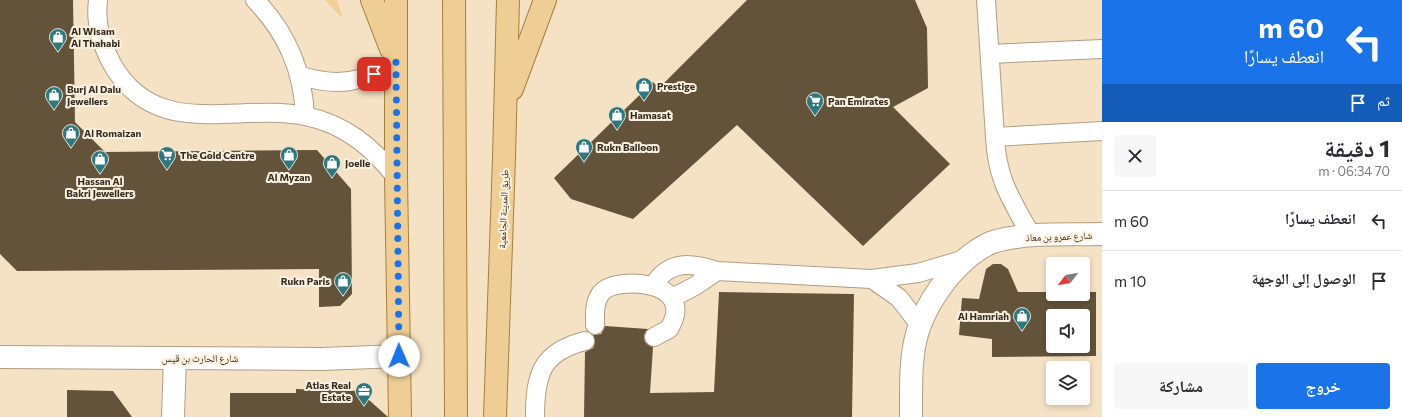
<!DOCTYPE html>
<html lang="ar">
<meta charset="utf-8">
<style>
body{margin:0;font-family:Commissioner,"Noto Naskh Arabic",sans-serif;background:#f7f7f7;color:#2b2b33;direction:rtl;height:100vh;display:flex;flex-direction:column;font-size:15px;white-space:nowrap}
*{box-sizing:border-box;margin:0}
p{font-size:13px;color:#7c7c81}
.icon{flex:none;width:22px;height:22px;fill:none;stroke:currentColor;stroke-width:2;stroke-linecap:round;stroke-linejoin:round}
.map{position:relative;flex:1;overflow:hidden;direction:ltr}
.drawer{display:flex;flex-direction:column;background:#fff;width:300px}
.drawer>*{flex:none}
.top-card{background:#1a73e8;color:#fff;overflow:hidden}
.needle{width:26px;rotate:239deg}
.tools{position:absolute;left:1046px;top:257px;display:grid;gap:8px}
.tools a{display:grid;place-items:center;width:44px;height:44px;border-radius:4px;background:#fff;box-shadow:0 2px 6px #0003;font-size:20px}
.pin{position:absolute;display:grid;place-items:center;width:34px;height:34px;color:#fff;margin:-17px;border-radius:8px;box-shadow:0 2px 6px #0006}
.me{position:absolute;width:44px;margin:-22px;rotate:359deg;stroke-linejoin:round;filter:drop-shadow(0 0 3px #0008)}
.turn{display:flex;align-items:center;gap:14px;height:84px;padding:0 12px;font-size:18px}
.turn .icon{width:52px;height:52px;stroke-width:2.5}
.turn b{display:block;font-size:28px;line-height:34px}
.then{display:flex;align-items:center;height:38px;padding:0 12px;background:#0003;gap:8px;font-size:15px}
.round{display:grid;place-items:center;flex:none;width:42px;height:42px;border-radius:4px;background:#f7f7f7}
.headline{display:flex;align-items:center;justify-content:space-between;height:68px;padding:0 12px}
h1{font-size:24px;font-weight:700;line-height:30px}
.cta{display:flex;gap:8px;margin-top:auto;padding:8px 12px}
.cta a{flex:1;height:46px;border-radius:4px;background:#1a73e8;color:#fff;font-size:16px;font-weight:700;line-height:46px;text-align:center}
.cta a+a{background:#f7f7f7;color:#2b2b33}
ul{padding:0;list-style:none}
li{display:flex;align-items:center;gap:12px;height:60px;padding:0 12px;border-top:1px solid #e1e1e2}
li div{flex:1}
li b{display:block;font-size:15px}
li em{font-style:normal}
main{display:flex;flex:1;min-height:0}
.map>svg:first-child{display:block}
.green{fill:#f2cf98}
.building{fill:#63533a;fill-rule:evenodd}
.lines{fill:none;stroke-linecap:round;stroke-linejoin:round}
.lane-casing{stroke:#b09e83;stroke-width:20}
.street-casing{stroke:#b09e83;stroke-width:24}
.primary-casing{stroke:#a4803f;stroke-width:24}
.lane{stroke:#fff;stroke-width:18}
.street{stroke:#fff;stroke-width:22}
.primary{stroke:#eece95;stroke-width:22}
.route{stroke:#1a73e8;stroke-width:7;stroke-dasharray:0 12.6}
.labels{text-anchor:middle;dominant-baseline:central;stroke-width:4;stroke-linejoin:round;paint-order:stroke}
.poi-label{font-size:10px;font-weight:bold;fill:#322b20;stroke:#fcf1df;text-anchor:start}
.street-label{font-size:10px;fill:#322b20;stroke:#fcf1df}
</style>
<main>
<section class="drawer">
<div class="top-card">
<div class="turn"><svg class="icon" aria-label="left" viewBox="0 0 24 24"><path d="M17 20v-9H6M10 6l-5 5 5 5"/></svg><div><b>60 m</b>انعطف يسارًا</div></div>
<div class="then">ثم<svg class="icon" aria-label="arrive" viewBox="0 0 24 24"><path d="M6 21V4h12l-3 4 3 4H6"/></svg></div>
</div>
<div class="headline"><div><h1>1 دقيقة</h1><p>70 m · 06:34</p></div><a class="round"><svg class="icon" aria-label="close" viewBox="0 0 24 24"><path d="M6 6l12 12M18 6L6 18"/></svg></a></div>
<ul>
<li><svg class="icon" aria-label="left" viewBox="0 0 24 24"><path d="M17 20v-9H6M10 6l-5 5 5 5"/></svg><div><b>انعطف يسارًا</b></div><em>60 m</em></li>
<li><svg class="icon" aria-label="arrive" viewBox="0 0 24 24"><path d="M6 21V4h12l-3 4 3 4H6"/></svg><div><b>الوصول إلى الوجهة</b></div><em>10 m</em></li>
</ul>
<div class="cta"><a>خروج</a><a>مشاركة</a></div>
</section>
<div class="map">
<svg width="1102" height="417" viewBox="0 0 1102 417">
<rect width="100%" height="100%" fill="#f5e2c5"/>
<!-- green -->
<path class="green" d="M 325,0 L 337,0 L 343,19 Z"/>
<!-- building -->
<g class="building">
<path d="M 0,0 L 73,0 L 75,122 L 105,152 L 317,150 L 351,189 L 352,294 L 340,306 L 319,307 L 319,269 L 17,271 L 0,254 Z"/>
<path d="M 747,0 L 915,0 L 927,28 L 928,88 L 893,107 L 950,164 L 863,246 L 737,125 L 633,219 L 571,199 L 554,178 L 653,82 L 659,88 Z"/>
<path d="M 993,264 L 1001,264 L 1008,269 L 1018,292 L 1053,292 L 1053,294 L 1083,294 L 1083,292 L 1096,292 L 1096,356 L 992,357 L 992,339 L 959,335 L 962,298 L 979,299 L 986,269 ZM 1053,316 L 1083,316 L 1083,346 L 1053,346 Z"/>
<path d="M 719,292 L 854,294 L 852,417 L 584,417 L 585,352 L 593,348 L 595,343 L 593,335 L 601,334 L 605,326 L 648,329 L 644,336 L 645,342 L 653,347 L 650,393 L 714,392 Z"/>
<path d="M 296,389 L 359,391 L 388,417 L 230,417 L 230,393 L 296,393 Z"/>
<path d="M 67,390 L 113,391 L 132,417 L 67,417 Z"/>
</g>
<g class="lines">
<!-- lane casing -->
<g class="lane-casing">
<g id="lane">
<path d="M 98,0 C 95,23 101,44 112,64 C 156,142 237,102 305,116 C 345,124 372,147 396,177"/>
<path d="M 255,0 C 287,33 303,70 305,116"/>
<path d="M 986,0 L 995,137 L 1102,131"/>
<path d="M 990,54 L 1102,49"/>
<path d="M 301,76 C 338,87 363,83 396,62"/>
<path d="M 995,137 C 997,180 1011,199 1031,235"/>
<path d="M 872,279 L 899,298 L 919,324"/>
<path d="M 653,286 C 669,259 692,263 717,271 L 872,279 L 918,273 L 962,260"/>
<path d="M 672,298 L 695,286 L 717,271"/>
<path d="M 595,325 C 595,314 594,302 601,293 C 615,275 699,280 669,329 L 654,337"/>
<path d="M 535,417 C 535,375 541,352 585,341"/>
</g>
</g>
<!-- street casing -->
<g class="street-casing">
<g id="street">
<path d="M 0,357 L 322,359 L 399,356"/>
<path d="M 173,417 L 175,358"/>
<path d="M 911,417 C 911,355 909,325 950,275 C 961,262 979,246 996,241 C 1030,232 1067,235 1102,234"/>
</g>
</g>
<!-- primary casing -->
<g class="primary-casing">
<g id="primary">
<path d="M 372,0 L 391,49"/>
<path d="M 396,0 L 396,177 L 400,417"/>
<path d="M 454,0 L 456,417"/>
<path d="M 512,89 L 545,0"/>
<path d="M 495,417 L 504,158 L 508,0"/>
</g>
</g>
<!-- lane -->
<use href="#lane" class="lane"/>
<!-- street -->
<use href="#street" class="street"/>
<!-- primary -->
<use href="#primary" class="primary"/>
</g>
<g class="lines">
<!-- route -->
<path class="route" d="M 374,74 L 396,62 L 399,356"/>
</g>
<!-- icons -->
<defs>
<g id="shop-pin" transform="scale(0.9)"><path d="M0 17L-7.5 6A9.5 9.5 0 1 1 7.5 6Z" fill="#2e777f" stroke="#fcf1df"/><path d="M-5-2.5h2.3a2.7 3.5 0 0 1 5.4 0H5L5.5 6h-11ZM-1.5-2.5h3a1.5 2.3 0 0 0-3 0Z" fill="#fff"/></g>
<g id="supermarket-pin" transform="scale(0.9)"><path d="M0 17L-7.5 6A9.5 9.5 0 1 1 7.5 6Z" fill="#2e777f" stroke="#fcf1df"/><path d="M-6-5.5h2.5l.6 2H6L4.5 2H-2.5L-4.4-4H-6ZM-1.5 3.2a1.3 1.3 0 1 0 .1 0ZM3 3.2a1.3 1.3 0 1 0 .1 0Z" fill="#fff"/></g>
<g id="office-pin" transform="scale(0.9)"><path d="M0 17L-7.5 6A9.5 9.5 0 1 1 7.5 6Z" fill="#2e777f" stroke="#fcf1df"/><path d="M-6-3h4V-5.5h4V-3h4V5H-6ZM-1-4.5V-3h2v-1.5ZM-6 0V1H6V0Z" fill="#fff"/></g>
</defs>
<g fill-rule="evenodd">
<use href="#shop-pin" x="58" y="37"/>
<use href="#shop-pin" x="644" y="86"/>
<use href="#shop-pin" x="54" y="95"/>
<use href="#supermarket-pin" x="815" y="101"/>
<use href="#shop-pin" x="617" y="115"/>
<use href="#shop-pin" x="71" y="133"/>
<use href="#shop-pin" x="584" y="147"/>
<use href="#supermarket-pin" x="167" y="155"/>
<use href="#shop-pin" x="289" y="155"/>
<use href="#shop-pin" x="100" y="159"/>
<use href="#shop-pin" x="332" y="163"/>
<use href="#shop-pin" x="343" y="281"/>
<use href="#shop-pin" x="1022" y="316"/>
<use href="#office-pin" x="364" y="391"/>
</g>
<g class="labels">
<!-- poi labels -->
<g class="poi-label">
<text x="71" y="31">Al Wisam<tspan x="71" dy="12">Al Thahabi</tspan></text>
<text x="657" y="86">Prestige</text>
<text x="67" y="89">Burj Al Dalu<tspan x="67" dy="12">Jewellers</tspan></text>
<text x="828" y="101">Pan Emirates</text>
<text x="630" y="115">Hamasat</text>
<text x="84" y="133">Al Romaizan</text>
<text x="597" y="147">Rukn Balloon</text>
<text x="180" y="155">The Gold Centre</text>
<text x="345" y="163">Joelle</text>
<text x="289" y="177" text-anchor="middle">Al Myzan</text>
<text x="100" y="181" text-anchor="middle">Hassan Al<tspan x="100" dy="12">Bakri Jewellers</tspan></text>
<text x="330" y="281" text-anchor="end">Rukn Paris</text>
<text x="1009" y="316" text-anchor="end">Al Hamriah</text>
<text x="351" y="385" text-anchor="end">Atlas Real<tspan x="351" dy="12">Estate</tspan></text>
</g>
<!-- street labels -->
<g class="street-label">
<text transform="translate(503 209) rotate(-88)">طريق المدينة الجامعية</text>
<text transform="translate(1059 236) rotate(-2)">شارع عمرو بن معاذ</text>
<text x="200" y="358">شارع الحارث بن قيس</text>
</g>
</g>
</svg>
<div class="tools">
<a><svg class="needle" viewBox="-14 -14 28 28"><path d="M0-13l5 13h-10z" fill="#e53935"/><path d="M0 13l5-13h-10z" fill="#7c7c81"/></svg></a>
<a><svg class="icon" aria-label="sound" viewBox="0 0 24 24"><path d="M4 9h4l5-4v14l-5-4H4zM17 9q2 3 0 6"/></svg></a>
<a><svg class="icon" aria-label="layers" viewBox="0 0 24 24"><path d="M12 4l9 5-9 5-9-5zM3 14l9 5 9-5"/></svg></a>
</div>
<div class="pin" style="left:374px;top:74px;background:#d93025"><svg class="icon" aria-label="arrive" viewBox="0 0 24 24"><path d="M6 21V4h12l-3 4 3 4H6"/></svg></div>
<svg class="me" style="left:399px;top:356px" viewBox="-20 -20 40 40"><circle r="19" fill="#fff"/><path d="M0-13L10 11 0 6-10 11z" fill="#1a73e8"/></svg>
</div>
</main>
